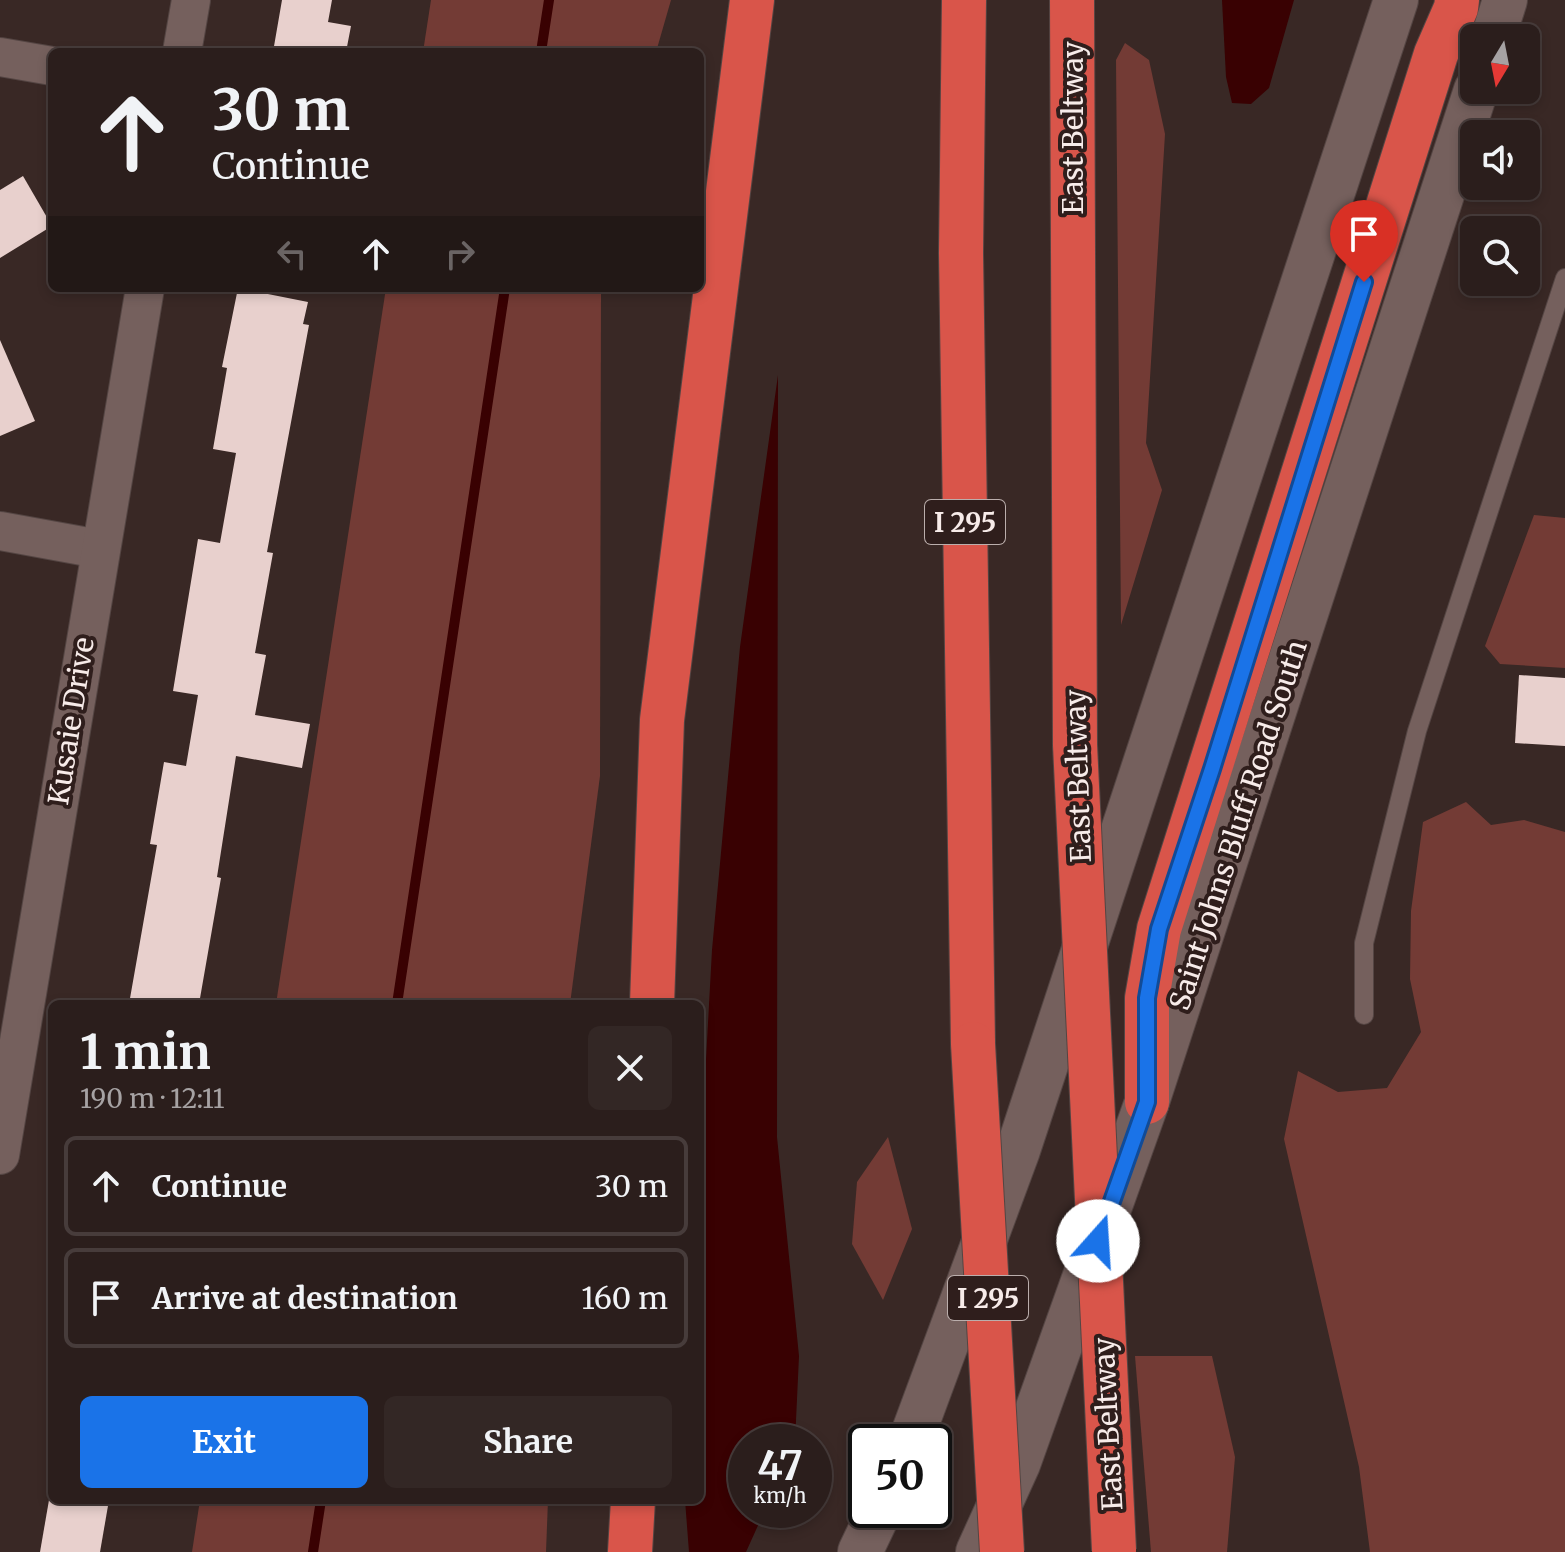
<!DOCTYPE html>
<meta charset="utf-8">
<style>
body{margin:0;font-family:Merriweather,serif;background:#332725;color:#f1f3f6;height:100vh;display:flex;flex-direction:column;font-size:30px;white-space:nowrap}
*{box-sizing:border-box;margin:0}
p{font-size:26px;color:#a6a2a3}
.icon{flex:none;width:44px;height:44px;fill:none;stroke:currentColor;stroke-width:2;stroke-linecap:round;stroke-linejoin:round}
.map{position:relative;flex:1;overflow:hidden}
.panel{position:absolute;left:48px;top:1000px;width:656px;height:504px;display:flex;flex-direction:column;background:#2b1e1c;border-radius:12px;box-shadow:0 4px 12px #0003,0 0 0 2px #473c3b}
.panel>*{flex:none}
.banner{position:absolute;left:48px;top:48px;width:656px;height:244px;border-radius:12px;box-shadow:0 4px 12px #0003,0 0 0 2px #473c3b;background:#2b1e1c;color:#f1f3f6;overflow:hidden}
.needle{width:52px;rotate:190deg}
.controls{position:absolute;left:1460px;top:24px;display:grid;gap:16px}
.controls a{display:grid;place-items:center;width:80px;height:80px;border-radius:12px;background:#2b1e1c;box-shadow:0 4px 12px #0003,0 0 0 2px #473c3b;font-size:40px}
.speed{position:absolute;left:728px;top:1424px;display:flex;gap:16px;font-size:40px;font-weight:700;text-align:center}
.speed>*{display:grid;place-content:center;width:104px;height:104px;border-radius:50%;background:#2b1e1c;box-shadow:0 4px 12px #0003,0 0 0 2px #473c3b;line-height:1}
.speed small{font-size:20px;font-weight:400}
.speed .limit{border:4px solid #111;border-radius:12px;background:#fff;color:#111}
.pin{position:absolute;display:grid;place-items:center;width:68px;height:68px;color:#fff;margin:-82px -34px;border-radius:50% 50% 50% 0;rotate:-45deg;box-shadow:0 0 8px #0007}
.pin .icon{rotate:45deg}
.me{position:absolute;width:88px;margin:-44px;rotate:19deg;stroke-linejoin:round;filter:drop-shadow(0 0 6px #0008)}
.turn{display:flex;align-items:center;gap:28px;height:168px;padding:0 32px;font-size:36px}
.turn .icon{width:104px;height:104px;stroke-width:2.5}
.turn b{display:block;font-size:56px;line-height:68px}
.lanes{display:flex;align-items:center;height:76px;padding:0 32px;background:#0003;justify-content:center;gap:40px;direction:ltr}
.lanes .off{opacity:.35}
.round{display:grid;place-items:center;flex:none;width:84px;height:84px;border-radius:12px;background:#332725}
.head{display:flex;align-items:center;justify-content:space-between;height:136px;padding:0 32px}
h1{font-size:48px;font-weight:700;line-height:60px}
.action{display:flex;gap:16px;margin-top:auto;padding:16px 32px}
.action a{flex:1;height:92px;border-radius:12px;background:#1a73e8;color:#fff;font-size:32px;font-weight:700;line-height:92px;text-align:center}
.action a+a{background:#332725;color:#f1f3f6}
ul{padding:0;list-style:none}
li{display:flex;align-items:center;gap:24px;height:100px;margin:0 16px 12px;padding:0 16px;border:4px solid #473c3b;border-radius:12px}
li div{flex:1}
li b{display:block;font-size:30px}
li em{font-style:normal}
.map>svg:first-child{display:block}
.green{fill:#733b35}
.water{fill:#390102}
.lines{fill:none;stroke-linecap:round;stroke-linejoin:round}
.stream{stroke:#390102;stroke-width:10}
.building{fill:#e8d0cd}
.service-casing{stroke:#544543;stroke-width:20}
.minor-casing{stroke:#544543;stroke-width:40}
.secondary-casing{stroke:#544543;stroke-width:46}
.motorway-casing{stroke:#544543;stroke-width:46}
.service{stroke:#75605d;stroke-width:18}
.minor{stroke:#75605d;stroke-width:38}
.secondary{stroke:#75605d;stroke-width:44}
.motorway{stroke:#d9554a;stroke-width:44}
.motorway-bridge-casing{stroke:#544543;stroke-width:46;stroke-linecap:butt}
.motorway-bridge{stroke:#d9554a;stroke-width:44}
.route-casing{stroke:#114b97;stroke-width:20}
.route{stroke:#1a73e8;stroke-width:14}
.labels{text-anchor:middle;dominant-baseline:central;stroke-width:8;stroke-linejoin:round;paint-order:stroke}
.shield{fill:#2f1e1c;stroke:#bbaeac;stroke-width:2}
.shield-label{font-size:26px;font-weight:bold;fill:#f7ebe9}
.street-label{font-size:28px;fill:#f7ebe9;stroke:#2f1e1c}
</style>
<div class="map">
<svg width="1565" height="1552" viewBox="0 0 1565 1552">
<rect width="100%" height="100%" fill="#392825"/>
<!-- green -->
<g class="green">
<path d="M 431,0 L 671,0 L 656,52 L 423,52 Z"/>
<path d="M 1125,43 L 1149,60 L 1165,134 L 1146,443 L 1162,490 L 1121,625 L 1116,60 Z"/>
<path d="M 386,288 L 601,288 L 600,776 L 570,1004 L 276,1004 Z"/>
<path d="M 1534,515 L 1565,518 L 1565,668 L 1500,664 L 1485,646 Z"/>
<path d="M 1466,802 L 1491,825 L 1524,820 L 1565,832 L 1565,1552 L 1370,1552 L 1359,1467 L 1284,1139 L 1298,1071 L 1338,1092 L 1387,1088 L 1421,1032 L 1410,979 L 1411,911 L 1423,822 Z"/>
<path d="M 888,1137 L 912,1229 L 883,1300 L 852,1244 L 857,1182 Z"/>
<path d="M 1135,1356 L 1212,1356 L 1235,1457 L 1227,1552 L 1151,1552 Z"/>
<path d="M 200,1500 L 548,1500 L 546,1552 L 192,1552 Z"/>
</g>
<!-- water -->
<g class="water">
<path d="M 1222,0 L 1294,0 L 1269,88 L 1251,104 L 1232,103 L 1226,77 Z"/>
<path d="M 778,375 L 777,1137 L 799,1356 L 795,1442 L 746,1442 L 746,1510 L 765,1510 L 746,1552 L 689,1552 L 685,1500 L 700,1500 L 700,1169 L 712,950 L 740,647 Z"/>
</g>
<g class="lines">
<!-- stream -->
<g class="stream">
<path d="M 541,52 L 549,0"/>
<path d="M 397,1004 L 505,288"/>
<path d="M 313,1552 L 321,1500"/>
</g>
</g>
<!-- building -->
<g class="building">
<path d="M 282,0 L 332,0 L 328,22 L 351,26 L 346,52 L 273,52 Z"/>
<path d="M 23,176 L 52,226 L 0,258 L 0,190 Z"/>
<path d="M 238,288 L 308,302 L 303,324 L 309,325 L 267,552 L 273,553 L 255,653 L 266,655 L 255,715 L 310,724 L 302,768 L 236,756 L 217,877 L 221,878 L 199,1004 L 129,1004 L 157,845 L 150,844 L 164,762 L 186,766 L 198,695 L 173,691 L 198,539 L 220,543 L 236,453 L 213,449 L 227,368 L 222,367 Z"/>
<path d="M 0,340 L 35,421 L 0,436 Z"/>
<path d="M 1519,675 L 1565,678 L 1565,746 L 1515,743 Z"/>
<path d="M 49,1500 L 109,1500 L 100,1552 L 40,1552 Z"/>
</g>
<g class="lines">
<!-- service casing -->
<g class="service-casing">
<path id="service" d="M 1364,1015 L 1364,943 L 1417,731 L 1565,278"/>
</g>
<!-- minor casing -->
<g class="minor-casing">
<g id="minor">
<path d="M 182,52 L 191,0"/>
<path d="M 0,57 L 52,66"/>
<path d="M 0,531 L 99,549"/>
<path d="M 0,1155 L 145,288"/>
</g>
</g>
<!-- secondary casing -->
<g class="secondary-casing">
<g id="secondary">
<path d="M 1493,38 L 1505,0"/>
<path d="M 910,1442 L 1018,1150 L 1396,0"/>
<path d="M 860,1552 L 880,1510"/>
<path d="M 978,1552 L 1018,1464 L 1147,1102 L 1476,90"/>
</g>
</g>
<!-- motorway casing -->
<g class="motorway-casing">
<g id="motorway">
<path d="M 964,0 L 961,253 L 973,1044"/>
<path d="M 1072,0 L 1075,745"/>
<path d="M 652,1004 L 662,720 L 752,0"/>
<path d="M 1147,1102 L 1147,998 L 1159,929 L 1436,54 L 1456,8 L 1457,0"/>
<path d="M 630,1552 L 633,1500"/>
</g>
</g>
<!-- service -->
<use href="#service" class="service"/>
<!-- minor -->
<use href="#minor" class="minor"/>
<!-- secondary -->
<use href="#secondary" class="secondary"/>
<!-- motorway -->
<use href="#motorway" class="motorway"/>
<!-- motorway-bridge casing -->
<g class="motorway-bridge-casing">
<g id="motorway-bridge">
<path d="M 1075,745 L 1114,1550"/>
<path d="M 973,1044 L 1002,1552"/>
</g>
</g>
<!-- motorway-bridge -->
<use href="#motorway-bridge" class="motorway-bridge"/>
</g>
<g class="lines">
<!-- route casing -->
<g class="route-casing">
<path id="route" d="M 1098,1241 L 1147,1102 L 1147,998 L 1159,929 L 1212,769 L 1364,282"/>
</g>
<!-- route -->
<use href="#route" class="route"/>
</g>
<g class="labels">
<!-- shield labels -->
<g class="shield">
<rect x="925" y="500" width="80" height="44" rx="6"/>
<rect x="948" y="1276" width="80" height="44" rx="6"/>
</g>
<g class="shield-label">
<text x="965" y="522">I 295</text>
<text x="988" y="1298">I 295</text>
</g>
<!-- street labels -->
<g class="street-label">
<text transform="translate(1073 128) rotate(-90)">East Beltway</text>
<text transform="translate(71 721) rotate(-81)">Kusaie Drive</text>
<text transform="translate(1078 776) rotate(-92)">East Beltway</text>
<text transform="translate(1238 825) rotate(-72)">Saint Johns Bluff Road South</text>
<text transform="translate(1108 1424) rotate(-93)">East Beltway</text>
</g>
</g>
</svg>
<div class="controls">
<a><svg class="needle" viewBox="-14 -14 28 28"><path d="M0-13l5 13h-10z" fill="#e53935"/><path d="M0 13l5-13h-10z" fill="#a6a2a3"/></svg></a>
<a><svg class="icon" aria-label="sound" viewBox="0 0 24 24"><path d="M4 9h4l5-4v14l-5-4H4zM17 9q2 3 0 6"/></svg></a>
<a><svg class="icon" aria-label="search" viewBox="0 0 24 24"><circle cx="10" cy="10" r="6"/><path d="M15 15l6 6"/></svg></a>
</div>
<div class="speed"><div>47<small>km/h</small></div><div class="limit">50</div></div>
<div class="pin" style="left:1364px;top:282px;background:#d93025"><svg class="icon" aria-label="arrive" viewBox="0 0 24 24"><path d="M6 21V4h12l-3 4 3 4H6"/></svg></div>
<svg class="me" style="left:1098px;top:1241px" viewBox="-20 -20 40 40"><circle r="19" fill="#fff"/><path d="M0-13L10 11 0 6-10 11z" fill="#1a73e8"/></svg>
<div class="banner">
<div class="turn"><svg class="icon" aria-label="ahead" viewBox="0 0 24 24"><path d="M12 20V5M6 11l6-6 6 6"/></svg><div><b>30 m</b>Continue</div></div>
<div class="lanes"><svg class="icon off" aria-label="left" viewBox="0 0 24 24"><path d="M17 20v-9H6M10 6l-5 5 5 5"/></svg><svg class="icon" aria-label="ahead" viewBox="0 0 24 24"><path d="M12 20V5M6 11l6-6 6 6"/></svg><svg class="icon off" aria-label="right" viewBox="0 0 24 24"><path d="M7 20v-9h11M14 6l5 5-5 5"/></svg></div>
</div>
<section class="panel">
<div class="head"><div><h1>1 min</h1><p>190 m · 12:11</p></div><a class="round"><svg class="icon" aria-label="close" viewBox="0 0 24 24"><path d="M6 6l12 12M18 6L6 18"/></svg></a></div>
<ul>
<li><svg class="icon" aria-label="ahead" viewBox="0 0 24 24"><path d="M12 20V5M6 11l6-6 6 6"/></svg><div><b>Continue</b></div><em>30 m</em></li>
<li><svg class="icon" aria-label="arrive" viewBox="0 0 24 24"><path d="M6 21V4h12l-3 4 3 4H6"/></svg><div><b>Arrive at destination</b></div><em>160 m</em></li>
</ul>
<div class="action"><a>Exit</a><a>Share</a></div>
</section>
</div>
